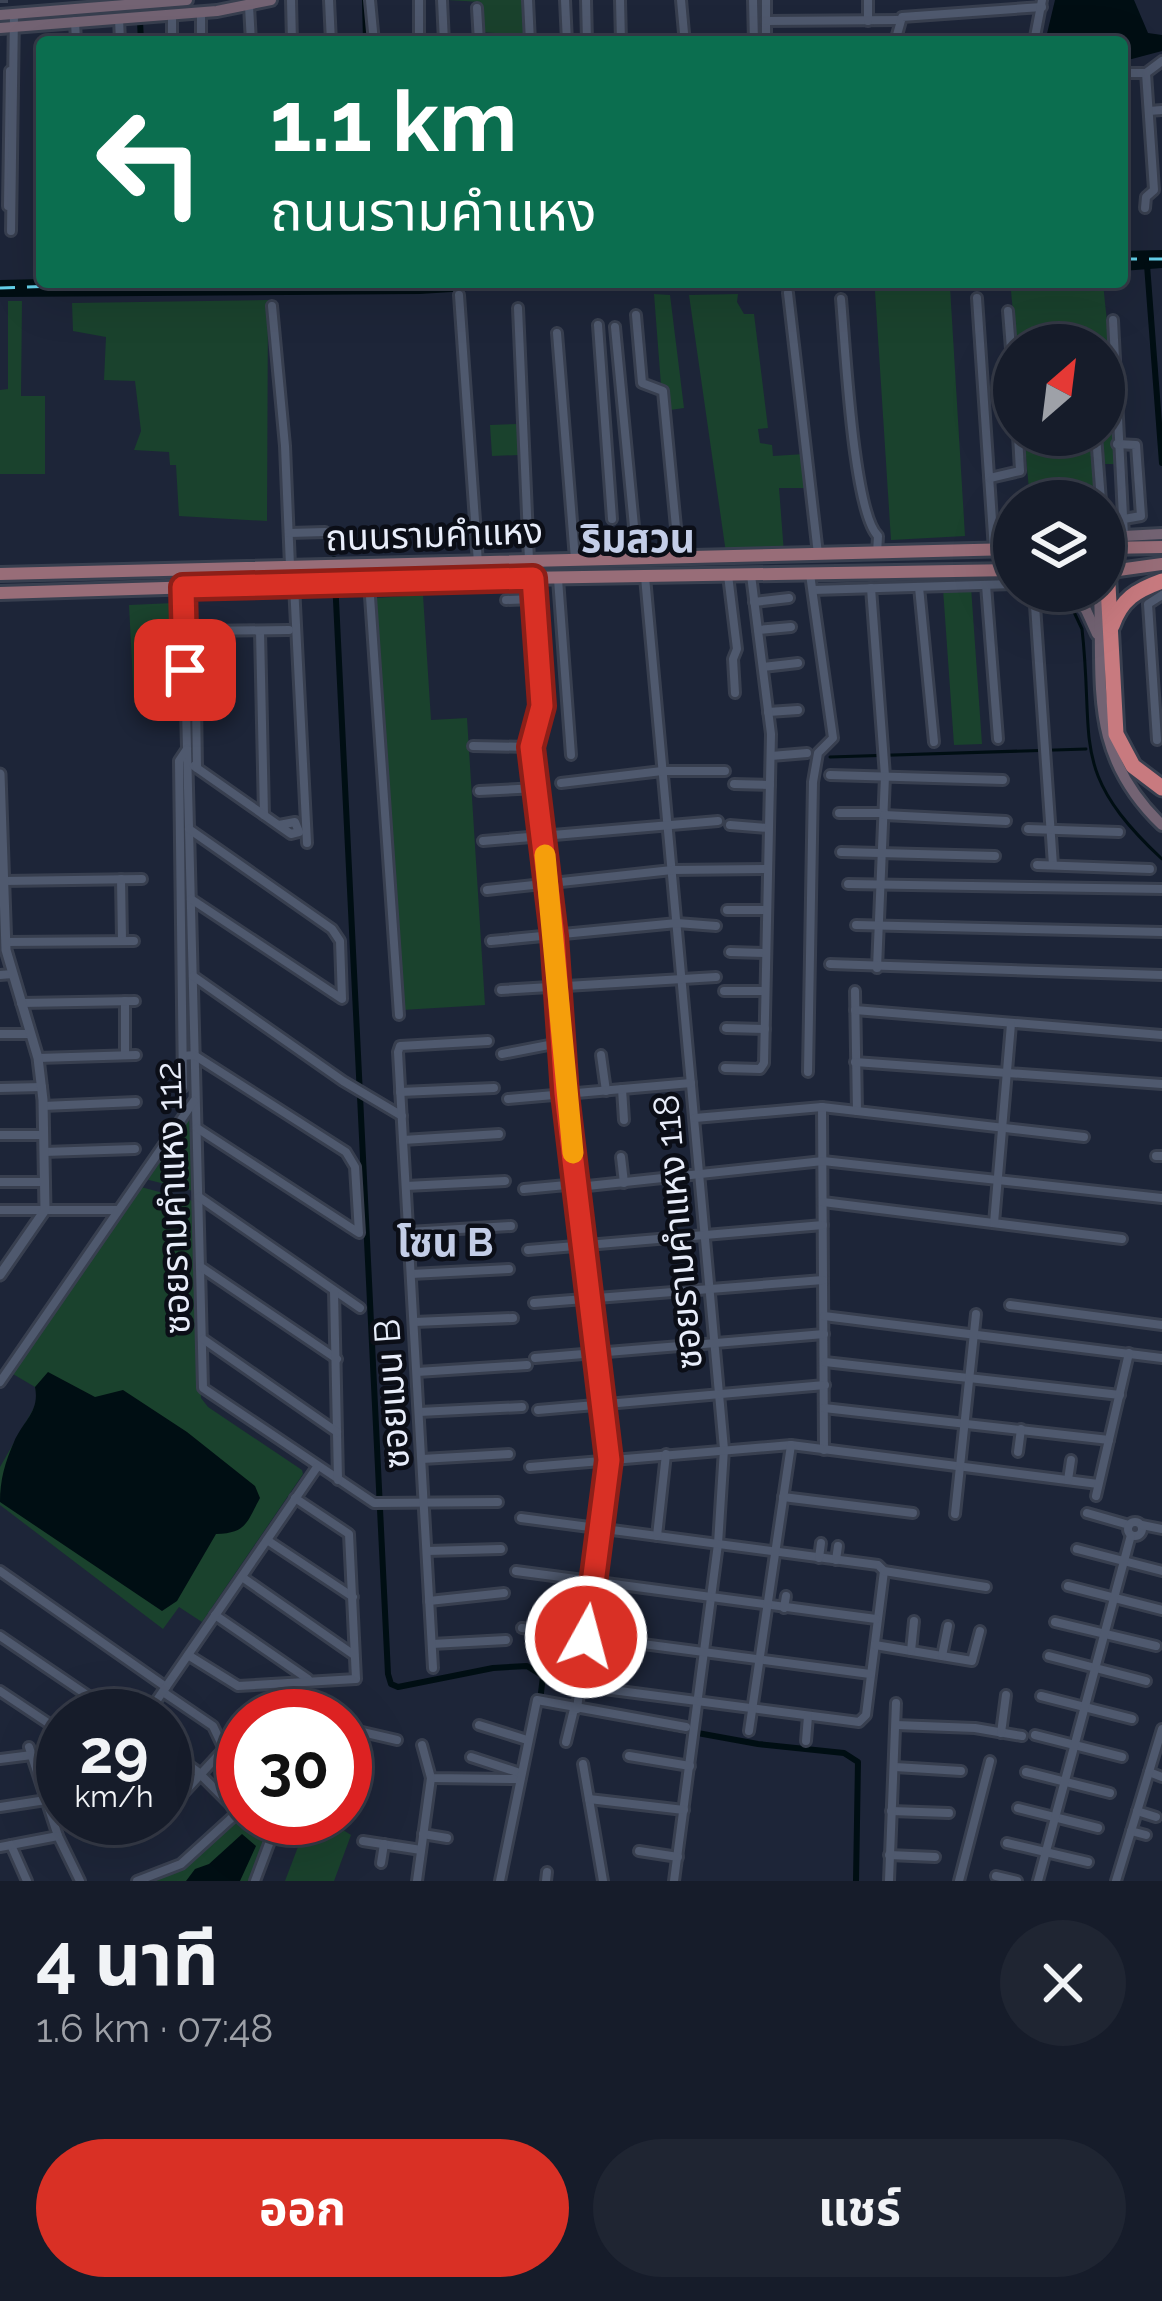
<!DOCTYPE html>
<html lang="th">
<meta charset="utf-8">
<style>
body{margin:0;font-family:Raleway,"Noto Sans Thai",sans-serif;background:#1f2532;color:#f1f3f6;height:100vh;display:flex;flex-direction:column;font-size:45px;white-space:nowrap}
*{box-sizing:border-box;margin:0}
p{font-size:39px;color:#9ea1a8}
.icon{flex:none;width:66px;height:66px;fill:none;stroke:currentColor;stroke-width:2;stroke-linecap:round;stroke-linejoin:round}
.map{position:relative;height:1881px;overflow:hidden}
.side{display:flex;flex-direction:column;background:#161c2a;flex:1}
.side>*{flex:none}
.banner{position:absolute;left:36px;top:36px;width:1092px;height:252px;border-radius:12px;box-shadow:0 12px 48px #0002,0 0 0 3px #353a47;background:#0b6e4f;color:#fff;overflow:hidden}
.needle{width:78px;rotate:28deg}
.tools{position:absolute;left:993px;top:324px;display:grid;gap:24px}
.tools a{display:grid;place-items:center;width:132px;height:132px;border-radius:50%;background:#161c2a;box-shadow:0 12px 48px #0002,0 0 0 3px #353a47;font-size:60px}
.speed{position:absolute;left:36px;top:1689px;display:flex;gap:24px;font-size:60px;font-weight:700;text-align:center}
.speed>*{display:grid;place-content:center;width:156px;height:156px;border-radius:50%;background:#161c2a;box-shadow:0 12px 48px #0002,0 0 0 3px #353a47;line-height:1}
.speed small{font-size:30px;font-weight:400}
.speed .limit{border:18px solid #d22;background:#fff;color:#111}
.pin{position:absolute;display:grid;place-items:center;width:102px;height:102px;color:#fff;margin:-51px;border-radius:24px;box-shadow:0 6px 18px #0006}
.me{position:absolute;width:132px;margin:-66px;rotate:7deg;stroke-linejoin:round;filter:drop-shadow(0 0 9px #0008)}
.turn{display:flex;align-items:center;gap:42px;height:252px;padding:0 36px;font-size:54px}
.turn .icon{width:156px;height:156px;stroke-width:2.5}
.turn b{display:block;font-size:84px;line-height:102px}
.round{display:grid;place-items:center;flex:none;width:126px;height:126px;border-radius:63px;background:#1f2532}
.head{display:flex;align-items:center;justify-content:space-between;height:204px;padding:0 36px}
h1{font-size:72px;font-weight:700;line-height:90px}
.action{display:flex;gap:24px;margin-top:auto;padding:24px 36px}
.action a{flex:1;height:138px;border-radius:72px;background:#d93025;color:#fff;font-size:48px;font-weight:700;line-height:138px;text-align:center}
.action a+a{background:#1f2532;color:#f1f3f6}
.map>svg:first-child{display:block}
.green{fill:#1a422d}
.water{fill:#000e13}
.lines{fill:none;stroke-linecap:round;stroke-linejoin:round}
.stream{stroke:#000e13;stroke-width:3}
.canal{stroke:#000e13;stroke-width:6}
.ferry{stroke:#64d1ea;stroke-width:3;stroke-dasharray:15 12;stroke-linecap:butt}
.minor-tunnel{stroke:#3b4355;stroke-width:8;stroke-dasharray:8 4;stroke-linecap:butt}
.minor-casing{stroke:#383f4f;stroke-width:14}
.tertiary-casing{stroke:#383f4f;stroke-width:15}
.secondary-casing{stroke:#383f4f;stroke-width:16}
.primary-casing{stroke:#383f4f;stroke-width:18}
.motorway-casing{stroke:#383f4f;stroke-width:21}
.minor{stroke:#4f596e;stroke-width:8}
.tertiary{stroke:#4f596e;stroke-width:9}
.secondary{stroke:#736373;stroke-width:10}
.primary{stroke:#986d78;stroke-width:12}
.motorway{stroke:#c87a7f;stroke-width:15}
.route-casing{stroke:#8d1f18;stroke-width:30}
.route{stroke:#d93025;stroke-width:21}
.slow{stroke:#f59e0b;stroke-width:21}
.labels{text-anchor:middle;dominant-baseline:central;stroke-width:9;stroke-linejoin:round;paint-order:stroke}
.street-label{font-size:36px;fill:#e8edfa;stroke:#0b0e17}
.neighbourhood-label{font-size:39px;font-weight:bold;fill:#c3cde7;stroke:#0b0e17}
</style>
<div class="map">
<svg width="1162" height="1881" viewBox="0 0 1162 1881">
<rect width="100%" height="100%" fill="#1d2538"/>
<!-- green -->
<g class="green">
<path d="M 447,0 L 525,0 L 526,35 L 480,32 L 481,2 Z"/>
<path d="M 1087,282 L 1103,282 C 1108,342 1121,405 1115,464 L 1098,464 L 1099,501 L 1030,501 L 1024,435 L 1104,435 L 1104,345 L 1016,345 L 1011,291 Z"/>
<path d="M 950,287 L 965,536 L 891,540 L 875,291 Z"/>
<path d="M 654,294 L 670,295 L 684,408 L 663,411 Z"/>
<path d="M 738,294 L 737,302 L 744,314 L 754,314 L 768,428 L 758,429 L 760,443 L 772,445 L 773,456 L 805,454 L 810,488 L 779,488 L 784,553 L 726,553 L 689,295 Z"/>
<path d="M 268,300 L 267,521 L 179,516 L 176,465 L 170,465 L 169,452 L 134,450 L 141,431 L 135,381 L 104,380 L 106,337 L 73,331 L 72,303 Z"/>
<path d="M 8,301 L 22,301 L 21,396 L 45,396 L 45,474 L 0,474 L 0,390 L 8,389 Z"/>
<path d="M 517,424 L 519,455 L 492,456 L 490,425 Z"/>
<path d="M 971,587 L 982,744 L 954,745 L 943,589 Z"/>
<path d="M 423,595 L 431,720 L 467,718 L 485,1005 L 402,1010 L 376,598 Z"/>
<path d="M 174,603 L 179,701 L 134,703 L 129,605 Z"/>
<path d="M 189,1115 L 193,1191 L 145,1179 Z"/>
<path d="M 141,1187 L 193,1201 L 201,1398 L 208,1407 L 302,1470 L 303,1474 L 202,1622 L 179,1607 L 163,1629 L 0,1505 L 0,1467 L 38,1401 L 35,1387 L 13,1374 Z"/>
<path d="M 309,1818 L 324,1818 L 351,1835 L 334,1881 L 285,1881 Z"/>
<path d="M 237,1820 L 267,1829 L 269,1834 L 252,1881 L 148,1881 L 168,1875 Z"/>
</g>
<!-- water -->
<g class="water">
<path d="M 1055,0 L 1134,0 L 1148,33 L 1162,35 L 1162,51 L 1128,60 L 1122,60 L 1122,42 L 1045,42 Z"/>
<path d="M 1162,250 L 1162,268 L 1122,271 L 1122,251 Z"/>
<path d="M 42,279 L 42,282 L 865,282 L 733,288 L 579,284 L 420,294 L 0,297 L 0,280 Z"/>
<path d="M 48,1372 L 95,1397 L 123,1390 L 187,1432 L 255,1486 L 260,1498 C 246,1524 246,1533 216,1534 L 177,1601 L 162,1611 L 0,1502 C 0,1480 5,1462 14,1442 C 23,1421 40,1412 35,1387 Z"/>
<path d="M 242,1834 L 256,1846 L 240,1881 L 186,1881 L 195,1869 L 209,1864 Z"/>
</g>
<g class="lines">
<!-- stream -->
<g class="stream">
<path d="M 1052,591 L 1074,612 L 1082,629 C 1095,744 1068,771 1162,859"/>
<path d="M 830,757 L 1086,749"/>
</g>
<!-- canal -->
<g class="canal">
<path d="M 365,0 L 366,42"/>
<path d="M 757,0 L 758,42"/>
<path d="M 140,21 L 141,42"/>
<path d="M 1147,265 L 1162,463"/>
<path d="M 334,559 L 388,1674 L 391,1684 L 398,1687 L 493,1668 L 527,1666 L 543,1676 L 540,1701"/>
<path d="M 637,1722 L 758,1744 L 844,1753 L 858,1762 L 856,1881"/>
</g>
<!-- ferry -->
<g class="ferry">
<path d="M 1122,259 L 1162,259"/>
<path d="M 391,282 L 501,286 L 552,282"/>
<path d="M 0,288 L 163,282"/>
</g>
<!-- minor-tunnel -->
<path class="minor-tunnel" d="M 4,15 L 4,0"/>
<!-- minor casing -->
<g class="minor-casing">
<g id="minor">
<path d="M 291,0 L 292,42"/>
<path d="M 329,0 L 331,42"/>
<path d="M 370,0 L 374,42"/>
<path d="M 419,0 L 419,42"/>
<path d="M 442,0 L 444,42"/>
<path d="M 528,0 L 530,42"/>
<path d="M 565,0 L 567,42"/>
<path d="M 586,0 L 587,42"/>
<path d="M 620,0 L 621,42"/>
<path d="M 681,0 L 684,33"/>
<path d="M 753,0 L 754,42"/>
<path d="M 766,0 L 766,42"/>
<path d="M 249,6 L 251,42"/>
<path d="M 477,8 L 479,42"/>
<path d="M 201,12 L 201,42"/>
<path d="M 172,14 L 172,42"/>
<path d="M 119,18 L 120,42"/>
<path d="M 75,21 L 76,42"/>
<path d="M 766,21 L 899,20"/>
<path d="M 868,21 L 868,0"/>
<path d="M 895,42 L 902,17 L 1042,7"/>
<path d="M 1034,42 L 1042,0"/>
<path d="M 1122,73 L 1146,73 L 1162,61"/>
<path d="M 1149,111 L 1162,110"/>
<path d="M 8,206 L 10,71"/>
<path d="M 1145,208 L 1146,197 L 1154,190 L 1146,73"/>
<path d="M 11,231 L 14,14"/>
<path d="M 788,293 L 818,554"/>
<path d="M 459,295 L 478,563"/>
<path d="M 977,298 L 994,550"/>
<path d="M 841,299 C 845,342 853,512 878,536 L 877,554"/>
<path d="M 272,306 L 285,446 L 290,566"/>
<path d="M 518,308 L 529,560"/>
<path d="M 1008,311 L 1014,387"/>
<path d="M 636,315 L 642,383 L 663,391 L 679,559"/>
<path d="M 1113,320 L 1124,536"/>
<path d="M 598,325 L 612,519"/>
<path d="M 615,327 L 637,558"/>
<path d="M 557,333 L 575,559"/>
<path d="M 1087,339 L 1088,345"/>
<path d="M 1096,435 L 1101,501"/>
<path d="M 1117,444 L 1136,445 L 1141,516 L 1124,519"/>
<path d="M 990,478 L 1020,471 L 1018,435"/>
<path d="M 289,533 L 325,532"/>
<path d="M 728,575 L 737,649 L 733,659 L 735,693"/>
<path d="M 645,577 L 724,1449 L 718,1544 L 674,1881"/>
<path d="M 533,579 L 542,706 L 531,747 L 554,936 L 565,1094 L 609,1460 L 577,1709"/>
<path d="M 558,579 L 571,755"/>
<path d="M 369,582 L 399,1015"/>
<path d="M 294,585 L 307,843"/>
<path d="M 986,585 L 998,739"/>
<path d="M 919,587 L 934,742"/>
<path d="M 183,588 L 203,1388 L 374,1503 L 498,1502"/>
<path d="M 871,588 L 885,776 L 877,968"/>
<path d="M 813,590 L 1014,584"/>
<path d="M 1034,591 L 1053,865"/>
<path d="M 506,600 L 535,599"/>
<path d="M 754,602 L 789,598"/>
<path d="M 758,630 L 791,627"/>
<path d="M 260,631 L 264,815"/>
<path d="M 763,667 L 798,663"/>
<path d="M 768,712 L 798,710"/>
<path d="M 1157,740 L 1148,604 L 1162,595"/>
<path d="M 473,746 L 531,747"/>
<path d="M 771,756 L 807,753"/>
<path d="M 194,766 L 291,834 L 299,832 L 295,822 L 279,825"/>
<path d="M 197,768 L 195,635 L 199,631 L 289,630"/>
<path d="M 830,775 L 1003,780"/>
<path d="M 561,783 L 662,771 L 725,771"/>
<path d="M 734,784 L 770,785"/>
<path d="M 479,791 L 538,788"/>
<path d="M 839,813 L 884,813"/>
<path d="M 884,815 L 1006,821"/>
<path d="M 730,825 L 768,828"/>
<path d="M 189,829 L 332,929 L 340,941 L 342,999 L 191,899"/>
<path d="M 1028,829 L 1119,832"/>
<path d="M 483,841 L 718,821"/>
<path d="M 841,852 L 995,856"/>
<path d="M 1037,865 L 1150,869"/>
<path d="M 121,879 L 122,940"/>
<path d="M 4,881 L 142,879"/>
<path d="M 848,884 L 1162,889"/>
<path d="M 487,890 L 672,870 L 767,869"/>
<path d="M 727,910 L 766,910"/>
<path d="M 856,925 L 1162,932"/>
<path d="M 491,941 L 677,923 L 716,926"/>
<path d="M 6,942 L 134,941"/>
<path d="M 730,952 L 766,953"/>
<path d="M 830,964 L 1162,975"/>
<path d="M 0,975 L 12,974"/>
<path d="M 193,976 L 343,1081 L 402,1116"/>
<path d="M 501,990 L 716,977"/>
<path d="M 724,991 L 764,991"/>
<path d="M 855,991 L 857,1111"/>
<path d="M 125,1001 L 125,1055"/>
<path d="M 21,1003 L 135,1001"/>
<path d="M 855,1010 L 1162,1035"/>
<path d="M 726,1028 L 765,1029"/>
<path d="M 0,1034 L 30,1034"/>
<path d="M 502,1054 L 559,1043"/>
<path d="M 601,1055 L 606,1091"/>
<path d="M 183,1056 L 194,1055 L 346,1152 L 355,1167 L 359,1233 L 197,1128"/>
<path d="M 38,1058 L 136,1055"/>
<path d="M 855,1062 L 1162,1084"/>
<path d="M 725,1068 L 760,1069 L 764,1063 L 771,734 L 751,575"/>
<path d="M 808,1072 L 813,782 L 818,753 L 833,738 L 810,574"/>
<path d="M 183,1087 L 179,761 L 187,749"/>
<path d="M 0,1088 L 42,1087"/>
<path d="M 622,1089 L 624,1120"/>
<path d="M 400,1092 L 494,1088"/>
<path d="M 508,1099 L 691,1083"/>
<path d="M 43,1106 L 136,1102"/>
<path d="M 822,1107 L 824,1450"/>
<path d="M 695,1118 L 822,1107 L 1084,1137"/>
<path d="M 0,1135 L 44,1135"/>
<path d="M 403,1140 L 499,1134"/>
<path d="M 44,1152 L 135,1149"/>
<path d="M 1156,1156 L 1162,1156"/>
<path d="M 621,1157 L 624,1183"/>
<path d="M 0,1182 L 45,1182"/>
<path d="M 406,1186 L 505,1181"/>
<path d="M 578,1187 L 823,1161 L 1162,1198"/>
<path d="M 524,1189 L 577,1184"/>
<path d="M 199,1197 L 360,1308"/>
<path d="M 823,1202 L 1122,1239"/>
<path d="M 0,1210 L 117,1210"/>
<path d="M 994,1223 L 1011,1024"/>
<path d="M 408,1232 L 511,1226"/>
<path d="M 528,1250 L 823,1225"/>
<path d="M 201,1267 L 337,1359"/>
<path d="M 411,1274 L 509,1269"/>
<path d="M 334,1291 L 338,1480"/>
<path d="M 534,1303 L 823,1280"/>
<path d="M 1010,1305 L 1162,1325"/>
<path d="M 824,1316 L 1162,1358"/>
<path d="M 414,1322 L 513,1318"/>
<path d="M 203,1339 L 337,1432"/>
<path d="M 535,1358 L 824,1334"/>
<path d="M 825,1362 L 1120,1395"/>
<path d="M 417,1372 L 527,1365"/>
<path d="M 0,1382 L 194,1101"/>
<path d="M 824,1408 L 1109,1440"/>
<path d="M 538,1410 L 825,1385"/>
<path d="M 419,1412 L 522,1407"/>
<path d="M 1018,1452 L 1021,1429"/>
<path d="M 422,1459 L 509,1454"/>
<path d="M 530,1467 L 791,1445 L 1098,1484"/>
<path d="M 1068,1480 L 1071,1460"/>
<path d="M 1096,1496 L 1129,1353"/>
<path d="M 783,1497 L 913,1513"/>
<path d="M 1087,1513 L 1129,1525"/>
<path d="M 955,1514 L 976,1314"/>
<path d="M 521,1518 L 878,1565 L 884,1571 L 866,1715 L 859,1722 L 581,1686"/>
<circle cx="1135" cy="1529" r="7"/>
<path d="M 1142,1525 L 1162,1529"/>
<path d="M 657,1536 L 666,1454"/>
<path d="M 267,1540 L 353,1597"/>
<path d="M 1077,1549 L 1162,1571"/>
<path d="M 427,1551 L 501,1549"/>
<path d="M 819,1558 L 821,1543"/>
<path d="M 836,1560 L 838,1546"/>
<path d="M 0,1571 L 166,1687"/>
<path d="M 516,1571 L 876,1619"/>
<path d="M 884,1571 L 986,1587"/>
<path d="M 242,1577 L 354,1655"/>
<path d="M 1068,1586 L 1162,1610"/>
<path d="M 429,1601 L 504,1593"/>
<path d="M 784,1608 L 786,1596"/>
<path d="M 215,1615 L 308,1679"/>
<path d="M 1055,1622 L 1156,1646"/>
<path d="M 522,1628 L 870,1674"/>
<path d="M 0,1636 L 118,1716"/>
<path d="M 432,1644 L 506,1640"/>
<path d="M 875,1645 L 972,1661 L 980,1631"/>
<path d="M 911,1651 L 914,1621"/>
<path d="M 188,1655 L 238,1686 L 356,1679 L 349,1534 L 295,1498"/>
<path d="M 942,1656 L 948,1626"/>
<path d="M 1049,1656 L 1146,1681"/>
<path d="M 433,1668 L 398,1052 L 400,1046 L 488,1041"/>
<path d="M 0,1691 L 63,1733"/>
<path d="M 163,1692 L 213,1726 L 224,1749 L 165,1813"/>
<path d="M 1041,1696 L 1132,1719"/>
<path d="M 255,1708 L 259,1716"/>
<path d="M 146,1716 L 317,1467"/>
<path d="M 479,1725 L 527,1740"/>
<path d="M 896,1725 L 975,1728 L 1022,1736"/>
<path d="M 345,1728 L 397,1740"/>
<path d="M 749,1731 L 791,1445"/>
<path d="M 1001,1733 L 1006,1695"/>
<path d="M 1035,1735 L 1122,1757"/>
<path d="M 806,1741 L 808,1716"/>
<path d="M 566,1742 L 574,1709"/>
<path d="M 422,1745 L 431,1778 L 518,1779"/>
<path d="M 29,1747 L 58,1836 L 80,1881"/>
<path d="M 165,1748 L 198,1772 L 243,1817"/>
<path d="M 629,1756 L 690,1766"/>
<path d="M 471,1757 L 520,1773"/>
<path d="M 0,1759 L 32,1755"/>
<path d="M 583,1764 L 603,1881"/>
<path d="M 895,1767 L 961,1771"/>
<path d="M 1026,1772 L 1110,1793"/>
<path d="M 1149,1772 L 1162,1777"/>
<path d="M 589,1799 L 684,1810"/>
<path d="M 0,1807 L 46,1800"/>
<path d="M 1018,1808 L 1098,1828"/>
<path d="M 891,1811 L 949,1813"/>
<path d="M 1137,1811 L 1156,1817"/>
<path d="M 101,1818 L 108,1834 L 114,1835 L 158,1818"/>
<path d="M 244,1818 L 292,1834 L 301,1818"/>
<path d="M 1131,1831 L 1146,1835"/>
<path d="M 423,1834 L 447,1838"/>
<path d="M 363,1841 L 421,1850"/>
<path d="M 1007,1843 L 1088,1862"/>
<path d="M 11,1845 L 27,1881"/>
<path d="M 0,1847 L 58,1836"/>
<path d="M 639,1851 L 678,1857"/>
<path d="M 889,1855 L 935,1857"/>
<path d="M 381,1863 L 384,1844"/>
<path d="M 996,1876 L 1017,1881"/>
<path d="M 137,1881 L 181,1864 L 237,1813"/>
<path d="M 255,1881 L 275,1828"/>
<path d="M 417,1881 L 431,1778"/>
<path d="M 500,1881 L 537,1700 L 686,1727"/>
<path d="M 546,1881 L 547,1872"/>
<path d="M 889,1881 L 896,1703"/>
<path d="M 959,1881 L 990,1761"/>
<path d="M 1038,1881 L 1131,1535"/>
<path d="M 1116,1881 L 1162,1729"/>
</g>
</g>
<!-- tertiary casing -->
<g class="tertiary-casing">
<path id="tertiary" d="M 0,774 L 6,950 L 38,1058 L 43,1100 L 45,1210 L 0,1275"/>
</g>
<!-- secondary casing -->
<g class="secondary-casing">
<g id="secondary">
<path d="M 0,15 L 187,0"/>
<path d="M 0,28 L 217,11 L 271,0"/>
<path d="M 1104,537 L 1162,534"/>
<path d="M 1069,591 L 1086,610 L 1097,634"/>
<path d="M 1099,591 C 1103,686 1087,753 1162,825"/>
</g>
</g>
<!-- primary casing -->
<g class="primary-casing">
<g id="primary">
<path d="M 1104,548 L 1162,547"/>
<path d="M 1104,572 L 1162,564"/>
<path d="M 0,574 L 1014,549"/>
<path d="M 0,593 L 465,579 L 1014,570"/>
</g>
</g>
<!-- motorway casing -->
<g class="motorway-casing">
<g id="motorway">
<path d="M 1106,548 L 1116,734 L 1133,766 L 1162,788"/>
<path d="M 1112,626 C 1121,599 1137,590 1162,581"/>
</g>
</g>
<!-- minor -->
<use href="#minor" class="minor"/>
<!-- tertiary -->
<use href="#tertiary" class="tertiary"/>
<!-- secondary -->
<use href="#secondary" class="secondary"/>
<!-- primary -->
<use href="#primary" class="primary"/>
<!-- motorway -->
<use href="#motorway" class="motorway"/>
</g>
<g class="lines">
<!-- route casing -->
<g class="route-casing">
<path id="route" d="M 185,670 L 183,587 L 533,578 L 542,706 L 531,747 L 554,936 L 565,1094 L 609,1460 L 586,1637"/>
</g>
<!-- route -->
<use href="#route" class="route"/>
<!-- slow -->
<path class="slow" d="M 545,855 L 573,1153"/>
</g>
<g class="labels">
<!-- street labels -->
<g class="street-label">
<text transform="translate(434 534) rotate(-2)">ถนนรามคำแหง</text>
<text transform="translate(172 1198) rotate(-92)">ซอยรามคำแหง 112</text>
<text transform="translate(677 1232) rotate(-95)">ซอยรามคำแหง 118</text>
<text transform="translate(391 1394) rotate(-94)">ซอยเมน B</text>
</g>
<!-- neighbourhood labels -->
<g class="neighbourhood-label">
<text x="638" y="538">ริมสวน</text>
<text x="445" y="1242">โซน B</text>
</g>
</g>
</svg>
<div class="tools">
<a><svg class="needle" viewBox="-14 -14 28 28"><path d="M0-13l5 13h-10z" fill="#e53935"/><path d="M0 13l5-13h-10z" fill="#9ea1a8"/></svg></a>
<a><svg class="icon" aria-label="layers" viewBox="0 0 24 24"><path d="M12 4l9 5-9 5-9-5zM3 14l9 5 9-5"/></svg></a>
</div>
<div class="speed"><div>29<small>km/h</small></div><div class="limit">30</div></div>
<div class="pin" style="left:185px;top:670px;background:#d93025"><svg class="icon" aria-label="arrive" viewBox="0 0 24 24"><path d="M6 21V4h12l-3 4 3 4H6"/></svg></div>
<svg class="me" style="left:586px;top:1637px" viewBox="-20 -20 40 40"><circle r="17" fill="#d93025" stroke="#fff" stroke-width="3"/><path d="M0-11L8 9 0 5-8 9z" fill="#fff"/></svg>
<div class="banner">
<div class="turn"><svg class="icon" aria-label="left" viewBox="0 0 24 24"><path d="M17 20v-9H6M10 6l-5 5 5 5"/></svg><div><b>1.1 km</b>ถนนรามคำแหง</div></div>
</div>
</div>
<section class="side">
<div class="head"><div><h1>4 นาที</h1><p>1.6 km · 07:48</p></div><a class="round"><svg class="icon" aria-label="close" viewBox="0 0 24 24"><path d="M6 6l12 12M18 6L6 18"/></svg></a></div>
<div class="action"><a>ออก</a><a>แชร์</a></div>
</section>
